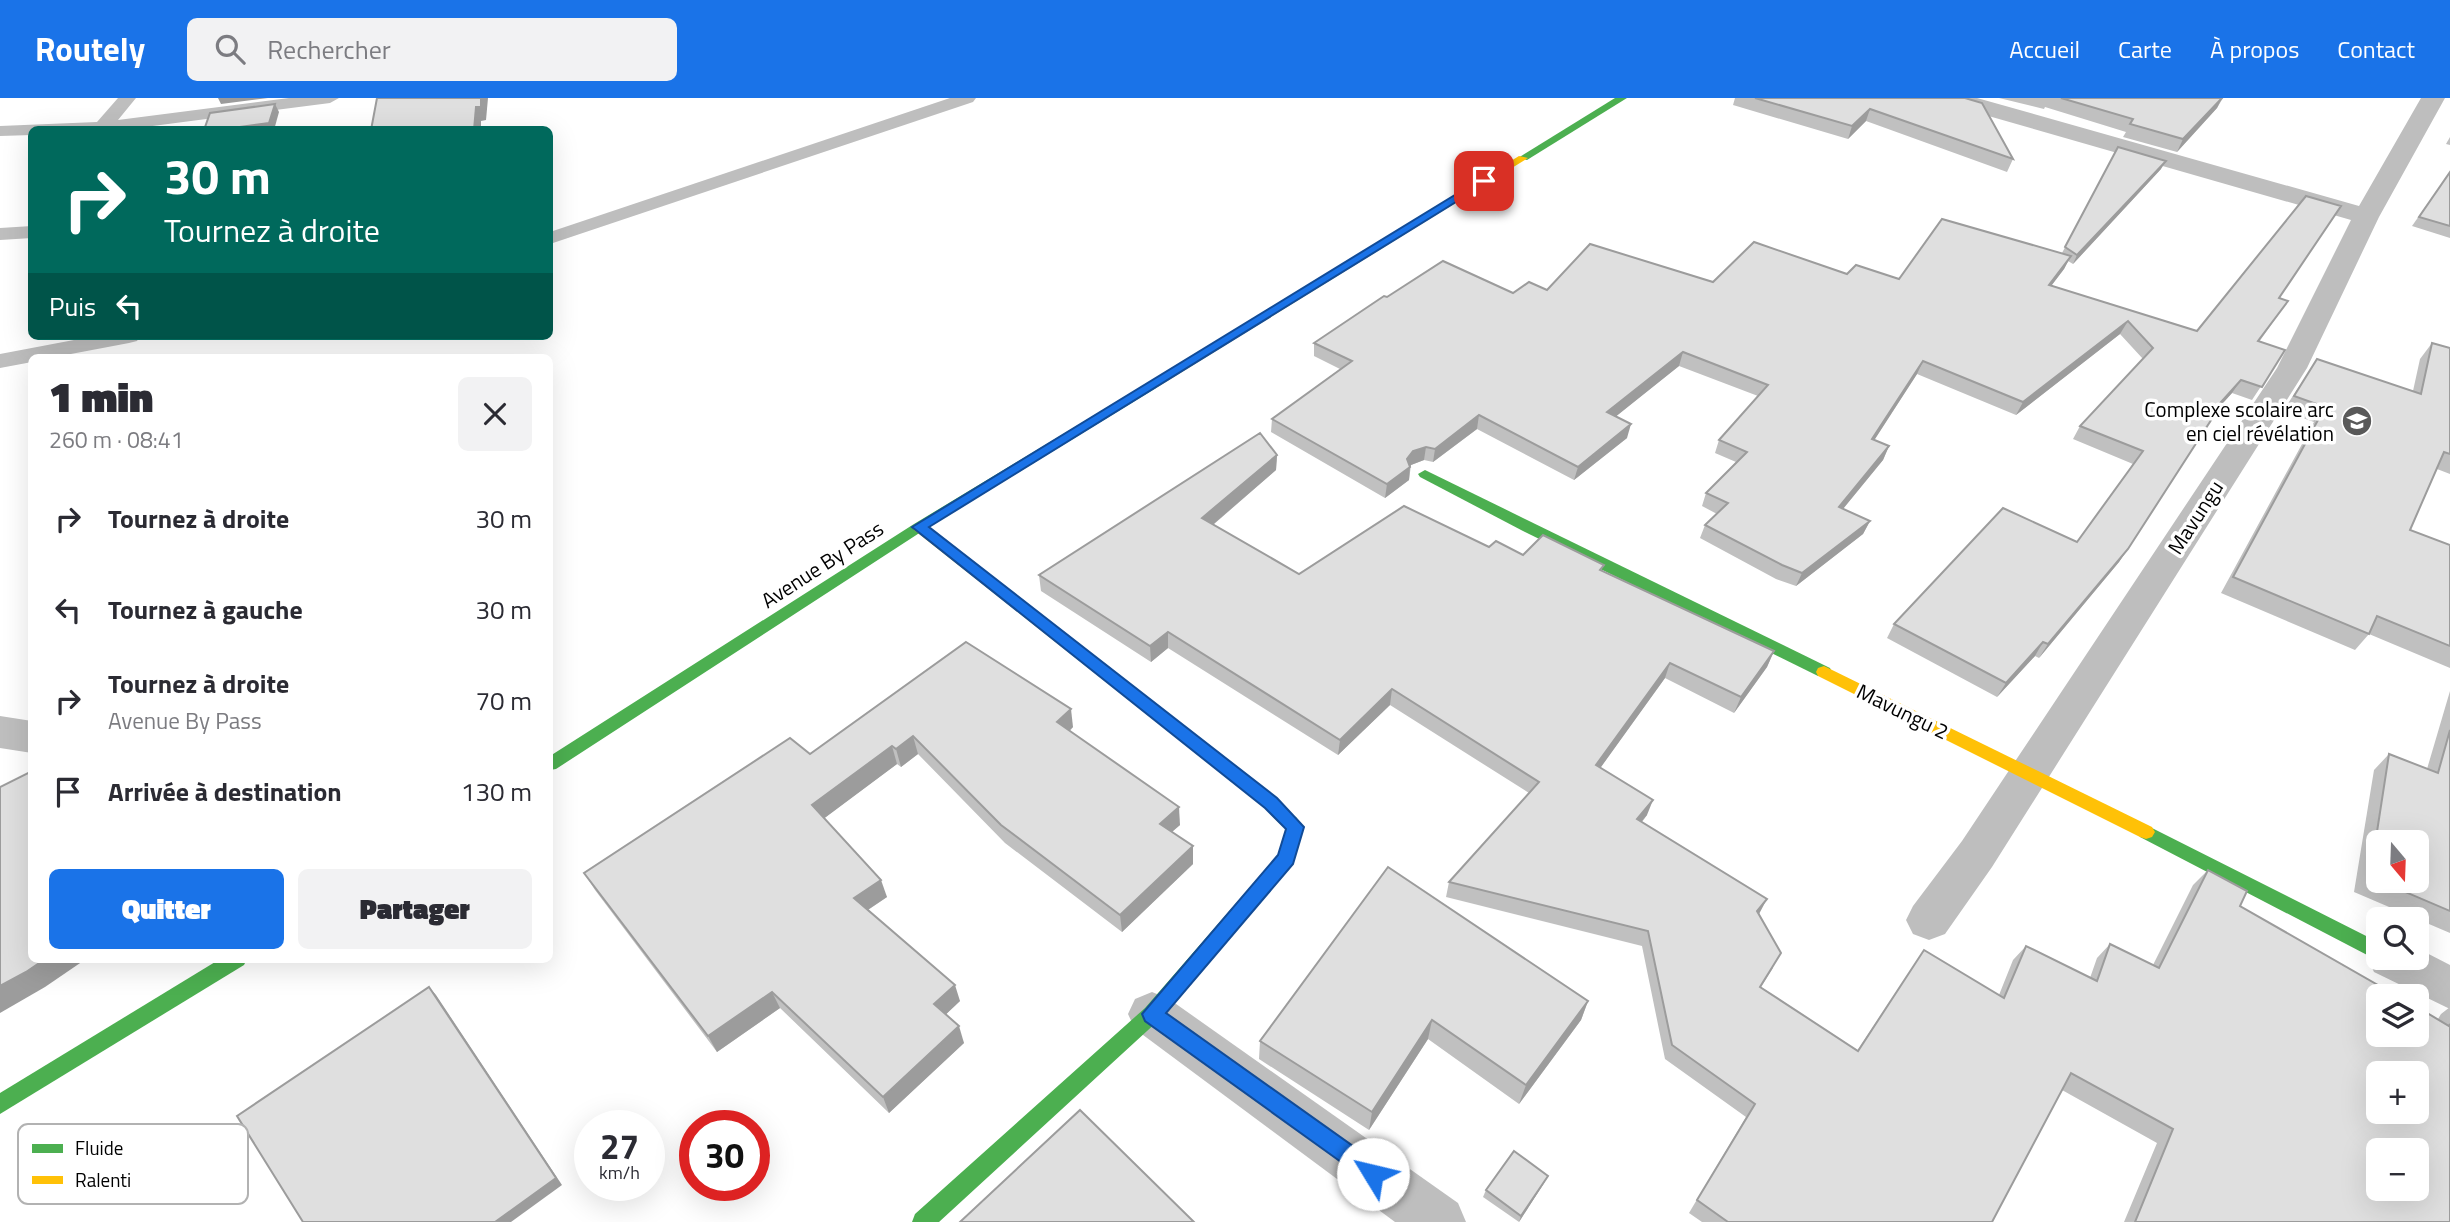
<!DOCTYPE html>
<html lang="fr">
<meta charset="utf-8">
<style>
body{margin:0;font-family:"Titillium Web",sans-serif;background:#f2f2f3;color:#2b2b33;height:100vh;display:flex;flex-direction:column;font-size:26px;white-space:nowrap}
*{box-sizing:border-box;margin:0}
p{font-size:23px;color:#7c7c81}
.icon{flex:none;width:38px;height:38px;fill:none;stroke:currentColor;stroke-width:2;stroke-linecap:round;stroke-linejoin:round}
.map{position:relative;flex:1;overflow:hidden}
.side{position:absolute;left:28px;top:256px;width:525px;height:609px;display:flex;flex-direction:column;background:#fff;border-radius:10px;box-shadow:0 7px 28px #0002}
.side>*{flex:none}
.guide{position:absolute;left:28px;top:28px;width:525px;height:214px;border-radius:10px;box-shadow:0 7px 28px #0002;background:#00695c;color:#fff;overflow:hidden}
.needle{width:46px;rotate:161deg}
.buttons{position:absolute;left:2366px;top:732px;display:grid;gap:14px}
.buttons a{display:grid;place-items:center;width:63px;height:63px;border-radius:10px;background:#fff;box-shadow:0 7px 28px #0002;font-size:35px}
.speed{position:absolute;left:574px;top:1012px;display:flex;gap:14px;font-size:35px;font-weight:700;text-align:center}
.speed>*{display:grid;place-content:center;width:91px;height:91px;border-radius:50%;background:#fff;box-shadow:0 7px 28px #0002;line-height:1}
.speed small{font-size:18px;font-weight:400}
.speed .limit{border:10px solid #d22;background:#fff;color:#111}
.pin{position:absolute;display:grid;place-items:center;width:60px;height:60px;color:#fff;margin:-30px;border-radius:14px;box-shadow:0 4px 10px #0006}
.me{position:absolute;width:77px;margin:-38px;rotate:306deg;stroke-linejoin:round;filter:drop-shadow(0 0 5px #0008)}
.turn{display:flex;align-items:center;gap:24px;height:147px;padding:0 21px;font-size:32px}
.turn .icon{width:91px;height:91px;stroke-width:2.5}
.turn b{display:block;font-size:49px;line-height:60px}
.then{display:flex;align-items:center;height:66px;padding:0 21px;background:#0003;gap:14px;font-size:26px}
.round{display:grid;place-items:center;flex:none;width:74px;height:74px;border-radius:10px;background:#f2f2f3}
.overview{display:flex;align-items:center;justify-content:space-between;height:119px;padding:0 21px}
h1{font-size:42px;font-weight:800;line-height:52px}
.action{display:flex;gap:14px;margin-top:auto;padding:14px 21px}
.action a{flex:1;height:80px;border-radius:10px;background:#1a73e8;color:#fff;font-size:28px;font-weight:800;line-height:80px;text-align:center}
.action a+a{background:#f2f2f3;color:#2b2b33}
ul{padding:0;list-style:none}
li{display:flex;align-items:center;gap:21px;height:91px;padding:0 21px}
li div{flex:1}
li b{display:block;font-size:26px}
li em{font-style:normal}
header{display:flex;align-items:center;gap:42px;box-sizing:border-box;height:98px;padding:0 35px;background:#1a73e8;color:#fff}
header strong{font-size:33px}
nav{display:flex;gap:38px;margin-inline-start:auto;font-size:24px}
.search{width:490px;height:63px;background:#f2f2f3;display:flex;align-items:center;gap:18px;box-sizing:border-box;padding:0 24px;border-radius:10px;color:#7c7c81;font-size:26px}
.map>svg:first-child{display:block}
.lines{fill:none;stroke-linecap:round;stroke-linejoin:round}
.lane{fill:#bebebe;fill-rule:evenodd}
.street{fill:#bebebe;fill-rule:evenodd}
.fast{fill:#4caf50;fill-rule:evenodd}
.slow{fill:#ffc107;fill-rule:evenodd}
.wall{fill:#c0c0c0}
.shaded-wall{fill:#9c9c9c}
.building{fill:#dfdfdf;stroke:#9c9c9c;stroke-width:2;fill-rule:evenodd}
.route{fill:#1a73e8;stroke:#114b97;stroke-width:2}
.labels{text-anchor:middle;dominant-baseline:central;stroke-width:7;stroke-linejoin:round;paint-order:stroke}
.poi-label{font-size:21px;fill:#000;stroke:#fff;text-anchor:end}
.street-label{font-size:21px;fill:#000;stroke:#fff}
.key{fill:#fff;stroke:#b2b2b2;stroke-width:2}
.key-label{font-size:19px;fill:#000}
</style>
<header>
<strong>Routely</strong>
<div class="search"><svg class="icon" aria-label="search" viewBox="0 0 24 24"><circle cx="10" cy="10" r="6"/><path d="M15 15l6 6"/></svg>Rechercher</div>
<nav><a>Accueil</a><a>Carte</a><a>À propos</a><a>Contact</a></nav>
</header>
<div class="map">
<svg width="2450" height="1124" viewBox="0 0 2450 1124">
<rect width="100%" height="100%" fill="#fff"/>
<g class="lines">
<!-- lane -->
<g class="lane">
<path d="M 118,0 L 136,0 L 118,22 L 289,0 L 339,0 L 330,5 L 122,32 L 32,32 L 32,37 L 0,38 L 0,28 L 97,24 Z"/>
<path d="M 950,0 L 976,0 L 973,4 L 550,146 L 550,134 Z"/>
<path d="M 32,128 L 32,140 L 0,142 L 0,130 Z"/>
<path d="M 95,238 L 140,238 L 137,243 L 129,245 L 55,259 L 32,259 L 32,264 L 0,270 L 0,256 Z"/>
</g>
<!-- street -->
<g class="street">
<path d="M 1939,0 L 1977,0 L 2359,108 L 2421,0 L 2445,0 L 2379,119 L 2307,270 L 1992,769 L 1945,836 L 1929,842 L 1913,836 L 1906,822 L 1913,808 L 1962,743 L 2277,270 L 2351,122 L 1943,5 Z"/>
<path d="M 0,618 L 32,623 L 32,655 L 0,650 Z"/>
<path d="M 2378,843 L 2378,859 L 2417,859 L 2417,850 L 2450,867 L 2450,911 L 2374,874 L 2367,859 L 2374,844 Z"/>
<path d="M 1152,894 L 1169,901 L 1458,1105 L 1466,1124 L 1395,1124 L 1135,931 L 1128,916 L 1135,901 Z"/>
</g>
<!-- fast -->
<g class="fast">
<path d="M 1615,0 L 1627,0 L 1527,62 L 1518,60 Z"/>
<path d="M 1151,283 L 1157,287 L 1156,290 L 924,432 L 556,671 L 550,672 L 550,658 L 914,426 Z"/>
<path d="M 1425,372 L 1830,570 L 1832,574 L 1830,578 L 1818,578 L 1523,433 L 1420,379 L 1418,376 Z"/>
<path d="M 1290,717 L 1296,719 L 1304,729 L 1292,765 L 1159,922 L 939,1124 L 912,1124 L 915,1116 L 1145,910 L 1278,757 L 1286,731 L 1281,724 L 1284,719 Z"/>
<path d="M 2146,727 L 2378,844 L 2378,859 L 2384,859 L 2378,861 L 2371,859 L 2140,739 L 2137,734 L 2140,729 Z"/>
<path d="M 220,861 L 247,861 L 244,867 L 0,1016 L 0,995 Z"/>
</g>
<!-- slow -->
<g class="slow">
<path d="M 1519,58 L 1528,60 L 1156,290 L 1146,290 L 1145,287 Z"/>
<path d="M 919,424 L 924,426 L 1277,700 L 1299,724 L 1296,729 C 1283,734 1274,719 1265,710 L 914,432 L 912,429 Z"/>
<path d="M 1824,568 L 2152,729 L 2155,734 L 2152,739 L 2146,741 L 2140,739 L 1818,578 L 1816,574 L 1818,570 Z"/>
</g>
</g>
<!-- wall -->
<g class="wall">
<path d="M 1735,0 L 1965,0 L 2013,61 L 2007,74 L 1866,23 L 1848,41 L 1733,7 Z"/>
<path d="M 1999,0 L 2223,0 L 2217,10 L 2177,54 L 2123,39 L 2126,34 L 2045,9 L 2044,11 Z"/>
<path d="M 2450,39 L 2450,47 L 2446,46 Z"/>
<path d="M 2118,49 L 2161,71 L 2073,166 L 2068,163 L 2064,171 L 2051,188 L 2197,233 L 2279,200 L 2288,203 L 2259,244 L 2285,252 L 2252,302 L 2232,295 L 2214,315 L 2119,464 L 2039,560 L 2035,558 L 1997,599 L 1887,540 L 1894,526 L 2077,444 L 2133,366 L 2073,341 L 2080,328 L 2143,261 L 2120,236 L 2016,317 L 1917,276 L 1874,342 L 1889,348 L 1883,362 L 1843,411 L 1870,423 L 1863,436 L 1796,488 L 1776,481 L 1700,440 L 1705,427 L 1717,416 L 1702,408 L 1706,395 L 1736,364 L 1715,355 L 1719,342 L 1758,298 L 1679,268 L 1616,318 L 1627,340 L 1574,382 L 1477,331 L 1433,364 L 1424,362 L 1411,367 L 1409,382 L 1385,400 L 1271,334 L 1272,321 L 1340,271 L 1314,258 L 1314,245 L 1387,199 L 1513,195 L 1547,192 L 1847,176 L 1899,181 L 2062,155 Z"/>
<path d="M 2450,74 L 2450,140 L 2412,128 Z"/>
<path d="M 2432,245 L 2450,250 L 2450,376 L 2437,371 L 2410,432 L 2450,447 L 2450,570 L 2369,536 L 2355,552 L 2221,495 L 2314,324 L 2283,313 L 2317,261 L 2413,293 L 2420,261 Z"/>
<path d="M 1277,357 L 1276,372 L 1213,427 L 1299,476 L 1489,449 L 1523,457 L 1602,473 L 1774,553 L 1767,569 L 1734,615 L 1665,580 L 1600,670 L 1647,717 L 1642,724 L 1759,816 L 1773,870 L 1761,889 L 1857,953 L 1924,852 L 1999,897 L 2013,862 L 2026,848 L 2090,880 L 2097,860 L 2110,846 L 2153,867 L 2193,787 L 2208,772 L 2240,808 L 2438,921 L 2441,916 L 2450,909 L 2450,1124 L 2124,1124 L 2157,1045 L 2062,992 L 1992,1124 L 1702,1124 L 1689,1115 L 1746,1019 L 1665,961 L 1642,848 L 1446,799 L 1449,784 L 1529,695 L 1390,607 L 1338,657 L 1168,550 L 1151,564 L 1041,493 L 1039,477 Z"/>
<path d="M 966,544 L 1073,629 L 1070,633 L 1180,727 L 1172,734 L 1193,766 L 1122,834 L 1005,745 L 918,656 L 901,669 L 897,666 L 824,720 L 887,799 L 868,812 L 960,903 L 946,916 L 964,945 L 889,1015 L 780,910 L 717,954 L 595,792 L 584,775 L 810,656 Z"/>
<path d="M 2450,593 L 2450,835 L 2354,794 L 2374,672 L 2389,656 L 2427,671 Z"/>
<path d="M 1588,903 L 1581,922 L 1519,1006 L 1428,941 L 1369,1032 L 1259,961 L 1260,943 Z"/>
<path d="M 1548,1078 L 1544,1085 L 1519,1124 L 1483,1099 L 1486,1092 Z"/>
</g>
<!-- shaded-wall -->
<g class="shaded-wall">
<path d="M 218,0 L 268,0 L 221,6 Z"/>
<path d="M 481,0 L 488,0 L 486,22 L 481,23 L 481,32 L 474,32 L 476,9 Z"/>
<path d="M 2222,0 L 2217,10 L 2177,54 L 2183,41 Z"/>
<path d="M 275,6 L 279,14 L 274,32 L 218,32 Z"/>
<path d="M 1870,11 L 1866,23 L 1848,41 L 1852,28 Z"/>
<path d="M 2166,63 L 2161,71 L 2073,166 L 2077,157 Z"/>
<path d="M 2071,158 L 2064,171 L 2042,200 L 2049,187 Z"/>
<path d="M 2128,223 L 2120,236 L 2016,317 L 2023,304 Z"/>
<path d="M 1683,254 L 1679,268 L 1604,328 L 1607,314 Z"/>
<path d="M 1923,263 L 1917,276 L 1866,355 L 1872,341 Z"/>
<path d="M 2241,282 L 2232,295 L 2203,327 L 2212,314 Z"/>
<path d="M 1479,317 L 1477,331 L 1433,364 L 1435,351 Z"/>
<path d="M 1631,326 L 1627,340 L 1574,382 L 1578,369 Z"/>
<path d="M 1889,348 L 1883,362 L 1833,423 L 1839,409 Z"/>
<path d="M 1426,349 L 1424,362 L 1411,367 L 1409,370 L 1410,369 L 1409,382 L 1385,400 L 1387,386 L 1407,361 L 1413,353 Z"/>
<path d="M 1277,357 L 1276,372 L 1202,436 L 1202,420 Z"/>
<path d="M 1870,423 L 1863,436 L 1796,488 L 1802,475 Z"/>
<path d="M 2128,451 L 2119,464 L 2039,560 L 2048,546 Z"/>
<path d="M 1168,534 L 1168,550 L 1151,564 L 1150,548 Z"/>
<path d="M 2043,544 L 2035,558 L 1997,599 L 2006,585 Z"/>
<path d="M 1774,553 L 1767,569 L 1734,615 L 1741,599 Z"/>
<path d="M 1670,565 L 1665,580 L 1591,683 L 1596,667 Z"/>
<path d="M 1392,591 L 1390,607 L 1338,657 L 1340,642 Z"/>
<path d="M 1071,611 L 1073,629 L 1059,642 L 1057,624 Z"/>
<path d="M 913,638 L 918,656 L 901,669 L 896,651 Z"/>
<path d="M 892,648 L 897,666 L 818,725 L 812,707 Z"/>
<path d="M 1653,702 L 1647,717 L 1631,736 L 1637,721 Z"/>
<path d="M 1179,709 L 1180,727 L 1161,743 L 1160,726 Z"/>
<path d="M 1193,748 L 1193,766 L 1122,834 L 1120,817 Z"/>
<path d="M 881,782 L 887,799 L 860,817 L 854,800 Z"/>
<path d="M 1767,801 L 1759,816 L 1757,813 Z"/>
<path d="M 45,861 L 86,861 L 45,889 L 0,915 L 0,888 Z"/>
<path d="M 955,887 L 960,903 L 940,922 L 934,906 Z"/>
<path d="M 429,889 L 436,897 L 562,1087 L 511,1124 L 495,1124 Z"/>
<path d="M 772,894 L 780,910 L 717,954 L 708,938 Z"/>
<path d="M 1588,903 L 1581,922 L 1519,1006 L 1526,987 Z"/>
<path d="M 1432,922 L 1428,941 L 1369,1032 L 1372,1014 Z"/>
<path d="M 959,928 L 964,945 L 889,1015 L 883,999 Z"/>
<path d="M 1548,1078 L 1544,1085 L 1519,1124 L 1521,1118 Z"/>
</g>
<!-- building -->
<g class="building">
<path d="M 377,0 L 481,0 L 481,9 L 476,9 L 474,32 L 371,32 Z"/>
<path d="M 1755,0 L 1965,0 L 1982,5 L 2013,61 L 1870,11 L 1852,28 Z"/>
<path d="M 2061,0 L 2222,0 L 2183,41 L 2130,26 L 2133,21 Z"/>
<path d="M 275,6 L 269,25 L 218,32 L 204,32 L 210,15 Z"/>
<path d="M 2118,49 L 2166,63 L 2077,157 L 2065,149 Z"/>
<path d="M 2450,74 L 2450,128 L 2419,119 Z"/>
<path d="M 2306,98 L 2341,108 L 2279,200 L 2288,203 L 2258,243 L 2285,252 L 2262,289 L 2241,282 L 2212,314 L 2215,316 L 2128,451 L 2048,546 L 2043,544 L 2006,585 L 1894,526 L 2003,410 L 2077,444 L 2143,353 L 2080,328 L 2153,250 L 2128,223 L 2023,304 L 1923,263 L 1872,341 L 1889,348 L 1839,409 L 1870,423 L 1802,475 L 1782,467 L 1705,427 L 1728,405 L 1706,395 L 1747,354 L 1719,342 L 1768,287 L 1683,254 L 1607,314 L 1631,326 L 1578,369 L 1479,317 L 1435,351 L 1426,349 L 1413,353 L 1407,361 L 1410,369 L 1387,386 L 1272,321 L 1352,263 L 1314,245 L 1384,198 L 1387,199 L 1443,163 L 1513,195 L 1529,184 L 1547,192 L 1590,146 L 1713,184 L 1754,144 L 1847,176 L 1856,167 L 1899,181 L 1942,121 L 2071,158 L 2049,187 L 2197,233 Z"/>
<path d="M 2432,245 L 2450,250 L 2450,356 L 2444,354 L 2410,432 L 2450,447 L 2450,548 L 2377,518 L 2369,536 L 2233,479 L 2325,309 L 2294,298 L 2317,261 L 2421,296 Z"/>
<path d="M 1260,335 L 1277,357 L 1202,420 L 1299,476 L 1404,408 L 1489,449 L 1496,443 L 1523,457 L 1543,437 L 1604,467 L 1600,472 L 1774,553 L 1741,599 L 1670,565 L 1596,667 L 1653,702 L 1637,721 L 1767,801 L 1757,813 L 1781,855 L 1760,889 L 1858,953 L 1924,852 L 2004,900 L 2026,848 L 2097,883 L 2110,846 L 2159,870 L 2208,772 L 2247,793 L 2240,808 L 2397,898 L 2378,898 L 2378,936 L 2417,936 L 2417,909 L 2449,928 L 2450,926 L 2450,1124 L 2135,1124 L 2173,1031 L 2071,975 L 1992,1124 L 1728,1124 L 1697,1102 L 1755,1006 L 1672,947 L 1648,833 L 1449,784 L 1539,684 L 1392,591 L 1340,642 L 1168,534 L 1150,548 L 1039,477 ZM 2378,975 L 2417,975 L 2417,1013 L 2378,1013 ZM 2378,1052 L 2417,1052 L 2417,1090 L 2378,1090 Z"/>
<path d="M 966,544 L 1071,611 L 1057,624 L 1179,709 L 1160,726 L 1193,748 L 1120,817 L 1001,727 L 913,638 L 896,651 L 892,648 L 812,707 L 881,782 L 854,800 L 955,887 L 934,906 L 959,928 L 883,999 L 772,894 L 708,938 L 584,775 L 790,640 L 810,656 Z"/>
<path d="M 2450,632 L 2450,813 L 2370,779 L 2389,656 L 2438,675 ZM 2378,744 L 2417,744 L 2417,782 L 2378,782 Z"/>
<path d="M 32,673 L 32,861 L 45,861 L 26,874 L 0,888 L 0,689 Z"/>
<path d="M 1388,769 L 1588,903 L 1526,987 L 1432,922 L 1372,1014 L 1260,943 Z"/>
<path d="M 429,889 L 556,1080 L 495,1124 L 303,1124 L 237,1018 Z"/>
<path d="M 1080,1012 L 1194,1124 L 960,1124 Z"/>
<path d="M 1514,1053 L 1548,1078 L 1521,1118 L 1486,1092 Z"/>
</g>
<!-- route -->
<path class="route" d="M 1481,81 L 1490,83 L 929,429 L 1277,700 L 1304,729 L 1293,766 L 1166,915 L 1381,1068 L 1384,1076 L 1381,1084 L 1373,1087 L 1145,923 L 1142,916 L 1278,757 L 1286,731 L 1265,710 L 912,429 Z"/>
<!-- icons -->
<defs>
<g id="school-disc" transform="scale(1.575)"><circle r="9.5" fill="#595959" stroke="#fff"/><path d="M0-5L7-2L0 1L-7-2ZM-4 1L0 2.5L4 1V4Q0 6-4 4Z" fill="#fff"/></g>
</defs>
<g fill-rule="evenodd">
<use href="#school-disc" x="2357" y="323"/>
</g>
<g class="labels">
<!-- poi labels -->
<g class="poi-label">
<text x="2334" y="311">Complexe scolaire arc<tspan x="2334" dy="24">en ciel révélation</tspan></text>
</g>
<!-- street labels -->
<g class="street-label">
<text transform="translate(2195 419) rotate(-57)">Mavungu</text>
<text transform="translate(822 466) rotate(-33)">Avenue By Pass</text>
<text transform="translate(1903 613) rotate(26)">Mavungu 2</text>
</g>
</g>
<!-- legend -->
<rect x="18" y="1026" width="230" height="80" rx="10" class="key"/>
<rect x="32" y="1046" width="31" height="9" fill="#4caf50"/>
<rect x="32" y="1078" width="31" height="8" fill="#ffc107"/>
<g class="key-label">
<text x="75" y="1057">Fluide</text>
<text x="75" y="1089">Ralenti</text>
</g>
</svg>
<div class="buttons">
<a><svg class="needle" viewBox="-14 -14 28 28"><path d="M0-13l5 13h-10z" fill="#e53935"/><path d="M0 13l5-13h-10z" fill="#7c7c81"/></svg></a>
<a><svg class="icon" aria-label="search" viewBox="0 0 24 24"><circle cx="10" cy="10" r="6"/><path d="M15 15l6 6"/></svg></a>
<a><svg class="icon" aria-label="layers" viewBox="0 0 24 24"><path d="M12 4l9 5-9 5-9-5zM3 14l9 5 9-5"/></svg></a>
<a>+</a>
<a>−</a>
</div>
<div class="speed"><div>27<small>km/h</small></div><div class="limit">30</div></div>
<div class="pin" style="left:1484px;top:83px;background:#d93025"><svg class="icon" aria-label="arrive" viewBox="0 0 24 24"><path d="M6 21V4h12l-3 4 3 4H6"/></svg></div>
<svg class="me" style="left:1373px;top:1076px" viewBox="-20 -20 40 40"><circle r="19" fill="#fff"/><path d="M0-13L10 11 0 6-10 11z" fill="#1a73e8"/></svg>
<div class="guide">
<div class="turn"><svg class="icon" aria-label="right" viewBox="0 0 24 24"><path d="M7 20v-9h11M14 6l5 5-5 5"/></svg><div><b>30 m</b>Tournez à droite</div></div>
<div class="then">Puis<svg class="icon" aria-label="left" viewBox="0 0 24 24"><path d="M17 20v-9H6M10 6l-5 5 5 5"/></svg></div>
</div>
<section class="side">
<div class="overview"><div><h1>1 min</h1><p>260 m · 08:41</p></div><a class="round"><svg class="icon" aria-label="close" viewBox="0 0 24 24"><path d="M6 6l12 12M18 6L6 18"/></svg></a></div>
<ul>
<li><svg class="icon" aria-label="right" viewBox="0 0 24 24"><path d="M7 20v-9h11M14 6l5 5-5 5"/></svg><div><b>Tournez à droite</b></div><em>30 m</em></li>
<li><svg class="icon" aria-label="left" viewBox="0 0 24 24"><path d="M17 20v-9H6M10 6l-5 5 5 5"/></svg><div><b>Tournez à gauche</b></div><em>30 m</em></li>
<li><svg class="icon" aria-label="right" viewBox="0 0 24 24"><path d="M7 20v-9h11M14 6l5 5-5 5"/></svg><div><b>Tournez à droite</b><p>Avenue By Pass</p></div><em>70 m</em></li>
<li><svg class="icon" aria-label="arrive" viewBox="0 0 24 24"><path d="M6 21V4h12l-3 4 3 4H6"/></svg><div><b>Arrivée à destination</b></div><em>130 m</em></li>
</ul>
<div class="action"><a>Quitter</a><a>Partager</a></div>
</section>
</div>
